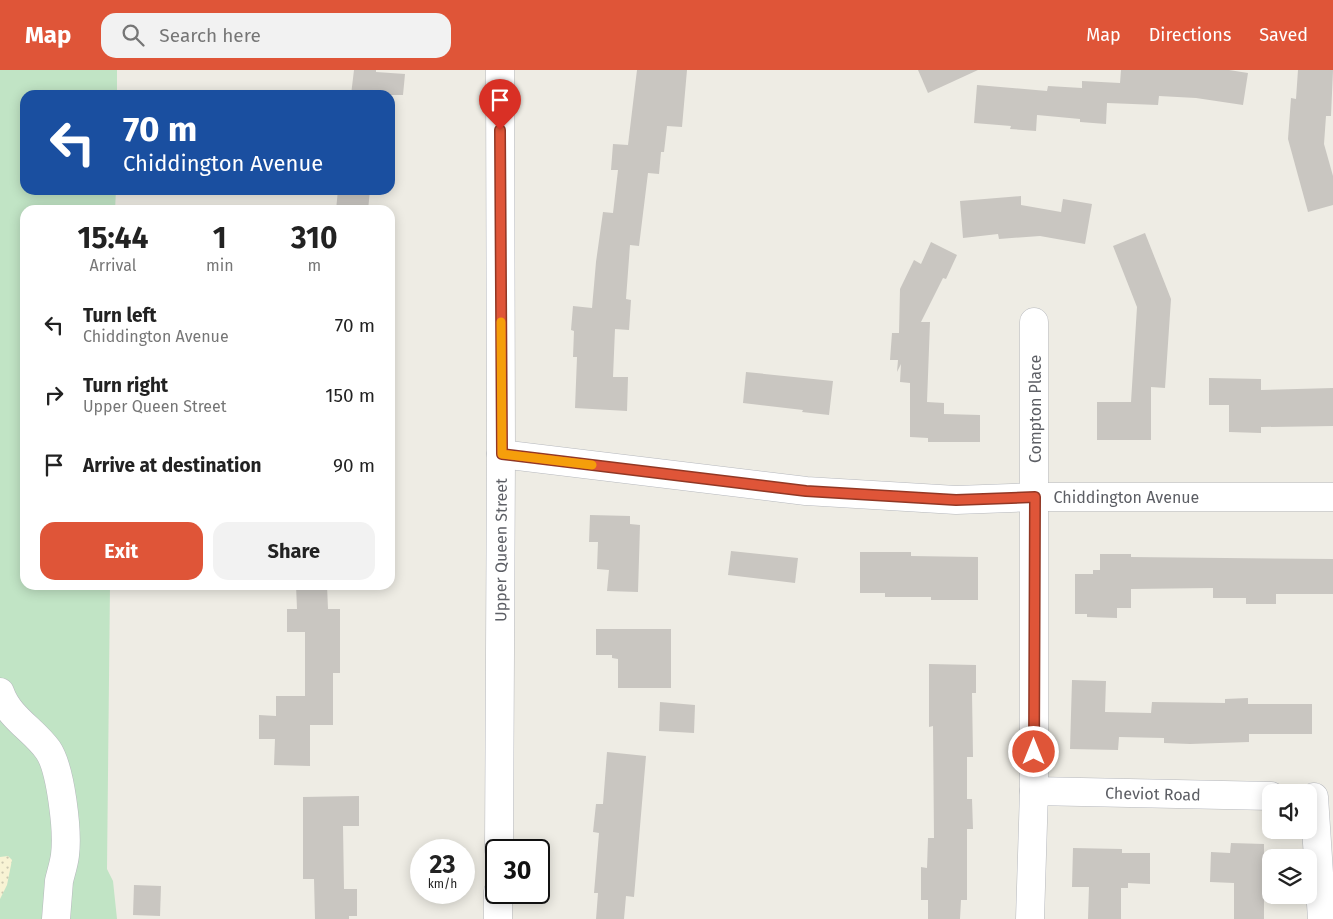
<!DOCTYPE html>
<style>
body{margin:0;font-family:"Fira Sans",sans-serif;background:#f2f2f2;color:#222;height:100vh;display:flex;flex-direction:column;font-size:19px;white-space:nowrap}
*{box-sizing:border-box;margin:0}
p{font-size:16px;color:#767676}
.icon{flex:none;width:28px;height:28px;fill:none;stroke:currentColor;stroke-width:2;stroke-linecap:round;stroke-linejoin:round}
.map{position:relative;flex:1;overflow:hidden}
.side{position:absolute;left:20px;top:135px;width:375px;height:385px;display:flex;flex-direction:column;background:#fff;border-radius:15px;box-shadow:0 2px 12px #0003}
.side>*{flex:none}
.guide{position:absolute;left:20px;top:20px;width:375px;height:105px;border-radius:15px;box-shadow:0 2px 12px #0003;background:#1a4fa0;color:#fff;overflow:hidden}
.controls{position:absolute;left:1262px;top:714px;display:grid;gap:10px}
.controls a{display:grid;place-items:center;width:55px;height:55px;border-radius:10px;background:#fff;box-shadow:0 2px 12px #0003;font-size:25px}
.speed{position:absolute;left:410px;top:769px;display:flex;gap:10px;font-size:25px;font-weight:700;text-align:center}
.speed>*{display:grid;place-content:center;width:65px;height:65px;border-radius:50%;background:#fff;box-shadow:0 2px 12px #0003;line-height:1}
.speed small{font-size:12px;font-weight:400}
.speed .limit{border:2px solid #111;border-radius:8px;background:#fff;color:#111}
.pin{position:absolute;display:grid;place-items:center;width:42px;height:42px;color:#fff;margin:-51px -21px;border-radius:50% 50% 50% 0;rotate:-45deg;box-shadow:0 0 5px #0007}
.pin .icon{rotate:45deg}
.me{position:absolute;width:55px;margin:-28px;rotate:0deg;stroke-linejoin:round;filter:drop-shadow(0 0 4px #0008)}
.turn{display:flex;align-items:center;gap:18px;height:105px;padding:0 20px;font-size:22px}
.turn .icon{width:65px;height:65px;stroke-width:2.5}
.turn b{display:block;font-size:35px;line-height:42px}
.eta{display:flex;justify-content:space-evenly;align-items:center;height:85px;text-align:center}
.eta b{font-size:30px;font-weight:700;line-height:35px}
.button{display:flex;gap:10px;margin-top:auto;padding:10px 20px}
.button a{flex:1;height:58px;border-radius:15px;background:#df5538;color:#fff;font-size:20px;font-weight:700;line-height:58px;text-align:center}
.button a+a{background:#f2f2f2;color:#222}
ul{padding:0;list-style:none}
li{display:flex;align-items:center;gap:15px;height:70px;padding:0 20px}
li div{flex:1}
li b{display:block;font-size:19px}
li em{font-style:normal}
header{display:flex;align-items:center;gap:30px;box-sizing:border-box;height:70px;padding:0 25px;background:#df5538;color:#fff}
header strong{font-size:24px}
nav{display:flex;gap:28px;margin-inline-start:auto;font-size:18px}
.search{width:350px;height:45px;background:#f2f2f2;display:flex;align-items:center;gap:12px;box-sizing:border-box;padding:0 18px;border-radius:15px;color:#767676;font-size:19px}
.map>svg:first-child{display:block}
.green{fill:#c1e4c5}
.sand{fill:url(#sand-dots)}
.building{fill:#c9c6c1}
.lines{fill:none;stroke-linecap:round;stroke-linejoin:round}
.minor-casing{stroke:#b6b8bd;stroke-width:29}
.minor{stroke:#fff;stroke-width:28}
.route-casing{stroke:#913724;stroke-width:12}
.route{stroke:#df5538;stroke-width:9}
.slow{stroke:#f59e0b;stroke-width:9}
.labels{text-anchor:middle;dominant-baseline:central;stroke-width:4;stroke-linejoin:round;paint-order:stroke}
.street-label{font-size:16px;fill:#5c5e64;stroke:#fff}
</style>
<header>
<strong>Map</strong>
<div class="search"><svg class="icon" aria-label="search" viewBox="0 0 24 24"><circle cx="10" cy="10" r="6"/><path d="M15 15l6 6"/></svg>Search here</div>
<nav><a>Map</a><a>Directions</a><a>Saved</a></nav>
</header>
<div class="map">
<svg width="1333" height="849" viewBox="0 0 1333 849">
<defs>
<pattern id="sand-dots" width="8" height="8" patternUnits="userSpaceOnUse" patternTransform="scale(1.25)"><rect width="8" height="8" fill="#f8f3d4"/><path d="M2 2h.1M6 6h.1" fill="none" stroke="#ccc8b0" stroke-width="1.8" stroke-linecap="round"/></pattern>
</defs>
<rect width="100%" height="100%" fill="#eeece4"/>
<!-- green -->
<path class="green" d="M 0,0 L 117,0 L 117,25 L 25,25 L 25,120 L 116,120 L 115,140 L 25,140 L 25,515 L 110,515 L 107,799 L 113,811 L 117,849 L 0,849 Z"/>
<!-- sand -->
<path class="sand" d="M 8,786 L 12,790 L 7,815 L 0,829 L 0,787 Z"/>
<!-- building -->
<g class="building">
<path d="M 354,0 L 376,0 L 376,2 L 405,4 L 403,25 L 351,25 Z"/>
<path d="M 637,0 L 687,0 L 682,57 L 667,56 L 664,82 L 661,82 L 659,104 L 648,103 L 639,176 L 630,175 L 626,229 L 631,230 L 629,260 L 615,259 L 613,307 L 628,307 L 627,341 L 575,338 L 577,287 L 573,287 L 574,261 L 571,260 L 573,236 L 592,238 L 596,192 L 603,142 L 613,143 L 618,100 L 611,100 L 613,74 L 628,75 Z"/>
<path d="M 918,0 L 978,0 L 928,23 Z"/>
<path d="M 1121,0 L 1229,0 L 1248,3 L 1243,35 L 1196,28 L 1159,26 L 1158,35 L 1107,33 L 1106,54 L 1080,52 L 1080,49 L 1037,45 L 1036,61 L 1010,59 L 1011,56 L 974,53 L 977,15 L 1047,21 L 1048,16 L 1082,18 L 1082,11 L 1120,13 Z"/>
<path d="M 1298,0 L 1333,0 L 1331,46 L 1326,46 L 1324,74 L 1333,106 L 1333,135 L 1308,142 L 1288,69 L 1291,28 L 1296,29 Z"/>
<path d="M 338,120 L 370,120 L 368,140 L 336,140 Z"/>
<path d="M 1021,126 L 1021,135 L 1061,142 L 1063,129 L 1092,134 L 1085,174 L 1040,166 L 999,169 L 998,164 L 963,168 L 960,131 Z"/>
<path d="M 1145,163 L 1171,229 L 1165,318 L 1151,317 L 1151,370 L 1097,370 L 1097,332 L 1131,332 L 1137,237 L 1113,176 Z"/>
<path d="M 931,172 L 957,185 L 946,209 L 943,208 L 921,252 L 930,252 L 927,332 L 944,333 L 944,344 L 980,345 L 980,372 L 928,372 L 928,368 L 910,367 L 910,313 L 900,312 L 901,294 L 897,302 L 898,290 L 890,290 L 892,263 L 899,263 L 900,219 L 914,190 L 921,194 Z"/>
<path d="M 746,302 L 833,311 L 829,345 L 802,342 L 803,340 L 743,333 Z"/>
<path d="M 1209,308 L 1261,309 L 1261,320 L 1333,318 L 1333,356 L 1261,357 L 1261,363 L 1229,362 L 1229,335 L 1209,335 Z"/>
<path d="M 590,445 L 630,446 L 630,454 L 640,455 L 638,522 L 607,521 L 609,500 L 597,499 L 598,472 L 589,472 Z"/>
<path d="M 731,481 L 798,488 L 795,513 L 728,505 Z"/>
<path d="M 860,482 L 911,482 L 911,486 L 978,487 L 978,530 L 931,530 L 931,527 L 885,527 L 885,523 L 860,523 Z"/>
<path d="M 1100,484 L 1131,484 L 1131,487 L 1333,489 L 1333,524 L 1276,524 L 1276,534 L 1246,534 L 1246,528 L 1213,528 L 1213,518 L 1131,519 L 1131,538 L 1117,538 L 1117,548 L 1087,547 L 1087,544 L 1075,544 L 1075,504 L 1093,504 L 1093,500 L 1100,500 Z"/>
<path d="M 296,515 L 327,515 L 328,539 L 340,539 L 340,603 L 333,603 L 333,655 L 310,655 L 310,696 L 274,695 L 275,669 L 259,669 L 259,645 L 276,646 L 276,626 L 305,626 L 305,562 L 287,562 L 287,539 L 297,539 Z"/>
<path d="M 596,559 L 671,559 L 671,618 L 618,618 L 618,589 L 612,588 L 612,585 L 596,585 Z"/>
<path d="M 929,594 L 976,595 L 976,623 L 972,623 L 973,687 L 967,687 L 967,729 L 972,729 L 973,759 L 967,759 L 967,830 L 961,830 L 960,849 L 928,849 L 928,830 L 921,830 L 921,797 L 927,798 L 928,768 L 934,768 L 933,656 L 929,657 Z"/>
<path d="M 1072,610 L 1106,611 L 1105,642 L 1151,643 L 1152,632 L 1225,633 L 1225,629 L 1248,628 L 1248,634 L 1312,634 L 1312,664 L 1249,664 L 1249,672 L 1190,674 L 1164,673 L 1164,668 L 1119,667 L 1118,680 L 1070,679 Z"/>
<path d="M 660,632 L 695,635 L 694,663 L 659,661 Z"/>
<path d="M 607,682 L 646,686 L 634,827 L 626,826 L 624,849 L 596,849 L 598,823 L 594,823 L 599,763 L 593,762 L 596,734 L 603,734 Z"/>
<path d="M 359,726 L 359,756 L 343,756 L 344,819 L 357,819 L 357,846 L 349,846 L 349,849 L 315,849 L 314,809 L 303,809 L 303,727 Z"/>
<path d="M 1231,773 L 1264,774 L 1264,849 L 1234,849 L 1234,813 L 1210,812 L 1211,782 L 1230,783 Z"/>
<path d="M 1073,778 L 1122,779 L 1122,783 L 1150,783 L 1150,814 L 1128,813 L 1128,818 L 1121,818 L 1121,849 L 1088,849 L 1089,817 L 1072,817 Z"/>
<path d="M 134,815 L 161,816 L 160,846 L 133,845 Z"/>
</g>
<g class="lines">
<!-- minor casing -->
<g class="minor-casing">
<g id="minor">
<path id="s1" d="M 501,384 L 806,421 L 956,430 L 1035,427 L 1333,427"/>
<path d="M 0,622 C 9,648 33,659 48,680 C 61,699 68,762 65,785 C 64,794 61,802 59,811 C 58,823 57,836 56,849"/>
<path id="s2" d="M 1034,721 L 1271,726"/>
<path d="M 1314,727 L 1322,849"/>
<path id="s3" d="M 499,780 L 501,384 L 500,0"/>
<path d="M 498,849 L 498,822"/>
<path d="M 1030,849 L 1034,721 L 1034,252"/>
</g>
</g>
<!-- minor -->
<use href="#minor" class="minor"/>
</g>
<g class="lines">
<!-- route casing -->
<g class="route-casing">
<path id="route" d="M 500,60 L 502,384 L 806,421 L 956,430 L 1035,427 L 1034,682"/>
</g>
<!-- route -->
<use href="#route" class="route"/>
<!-- slow -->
<path class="slow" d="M 501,252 L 502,384 L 592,395"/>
</g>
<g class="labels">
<!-- street labels -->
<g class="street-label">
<text transform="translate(1035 339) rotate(-90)">Compton Place</text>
<text stroke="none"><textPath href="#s1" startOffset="628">Chiddington Avenue</textPath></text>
<text stroke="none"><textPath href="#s3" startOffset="300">Upper Queen Street</textPath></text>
<text stroke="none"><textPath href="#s2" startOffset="119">Cheviot Road</textPath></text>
</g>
</g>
</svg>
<div class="controls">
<a><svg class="icon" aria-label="sound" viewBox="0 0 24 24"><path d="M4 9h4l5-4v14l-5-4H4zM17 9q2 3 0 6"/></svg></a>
<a><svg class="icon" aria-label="layers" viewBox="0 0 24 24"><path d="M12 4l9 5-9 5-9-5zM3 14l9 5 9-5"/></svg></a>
</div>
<div class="speed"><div>23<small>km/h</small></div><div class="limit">30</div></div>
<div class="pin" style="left:500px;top:60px;background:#d93025"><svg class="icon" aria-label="arrive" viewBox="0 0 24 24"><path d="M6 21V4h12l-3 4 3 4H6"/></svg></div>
<svg class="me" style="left:1034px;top:682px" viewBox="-20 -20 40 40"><circle r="17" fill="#df5538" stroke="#fff" stroke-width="3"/><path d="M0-11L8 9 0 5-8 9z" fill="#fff"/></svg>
<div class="guide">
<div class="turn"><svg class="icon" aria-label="left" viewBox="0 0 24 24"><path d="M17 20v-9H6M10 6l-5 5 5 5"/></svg><div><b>70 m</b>Chiddington Avenue</div></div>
</div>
<section class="side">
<div class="eta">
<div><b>15:44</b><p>Arrival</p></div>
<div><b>1</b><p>min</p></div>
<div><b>310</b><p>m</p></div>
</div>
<ul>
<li><svg class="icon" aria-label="left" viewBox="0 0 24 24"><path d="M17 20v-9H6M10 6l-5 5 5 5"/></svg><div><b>Turn left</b><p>Chiddington Avenue</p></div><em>70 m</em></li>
<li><svg class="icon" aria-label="right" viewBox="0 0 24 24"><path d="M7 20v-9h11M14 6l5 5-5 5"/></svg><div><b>Turn right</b><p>Upper Queen Street</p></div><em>150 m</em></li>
<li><svg class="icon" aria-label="arrive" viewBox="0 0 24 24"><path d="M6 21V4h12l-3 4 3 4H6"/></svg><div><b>Arrive at destination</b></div><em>90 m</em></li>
</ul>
<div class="button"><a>Exit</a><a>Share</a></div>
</section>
</div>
